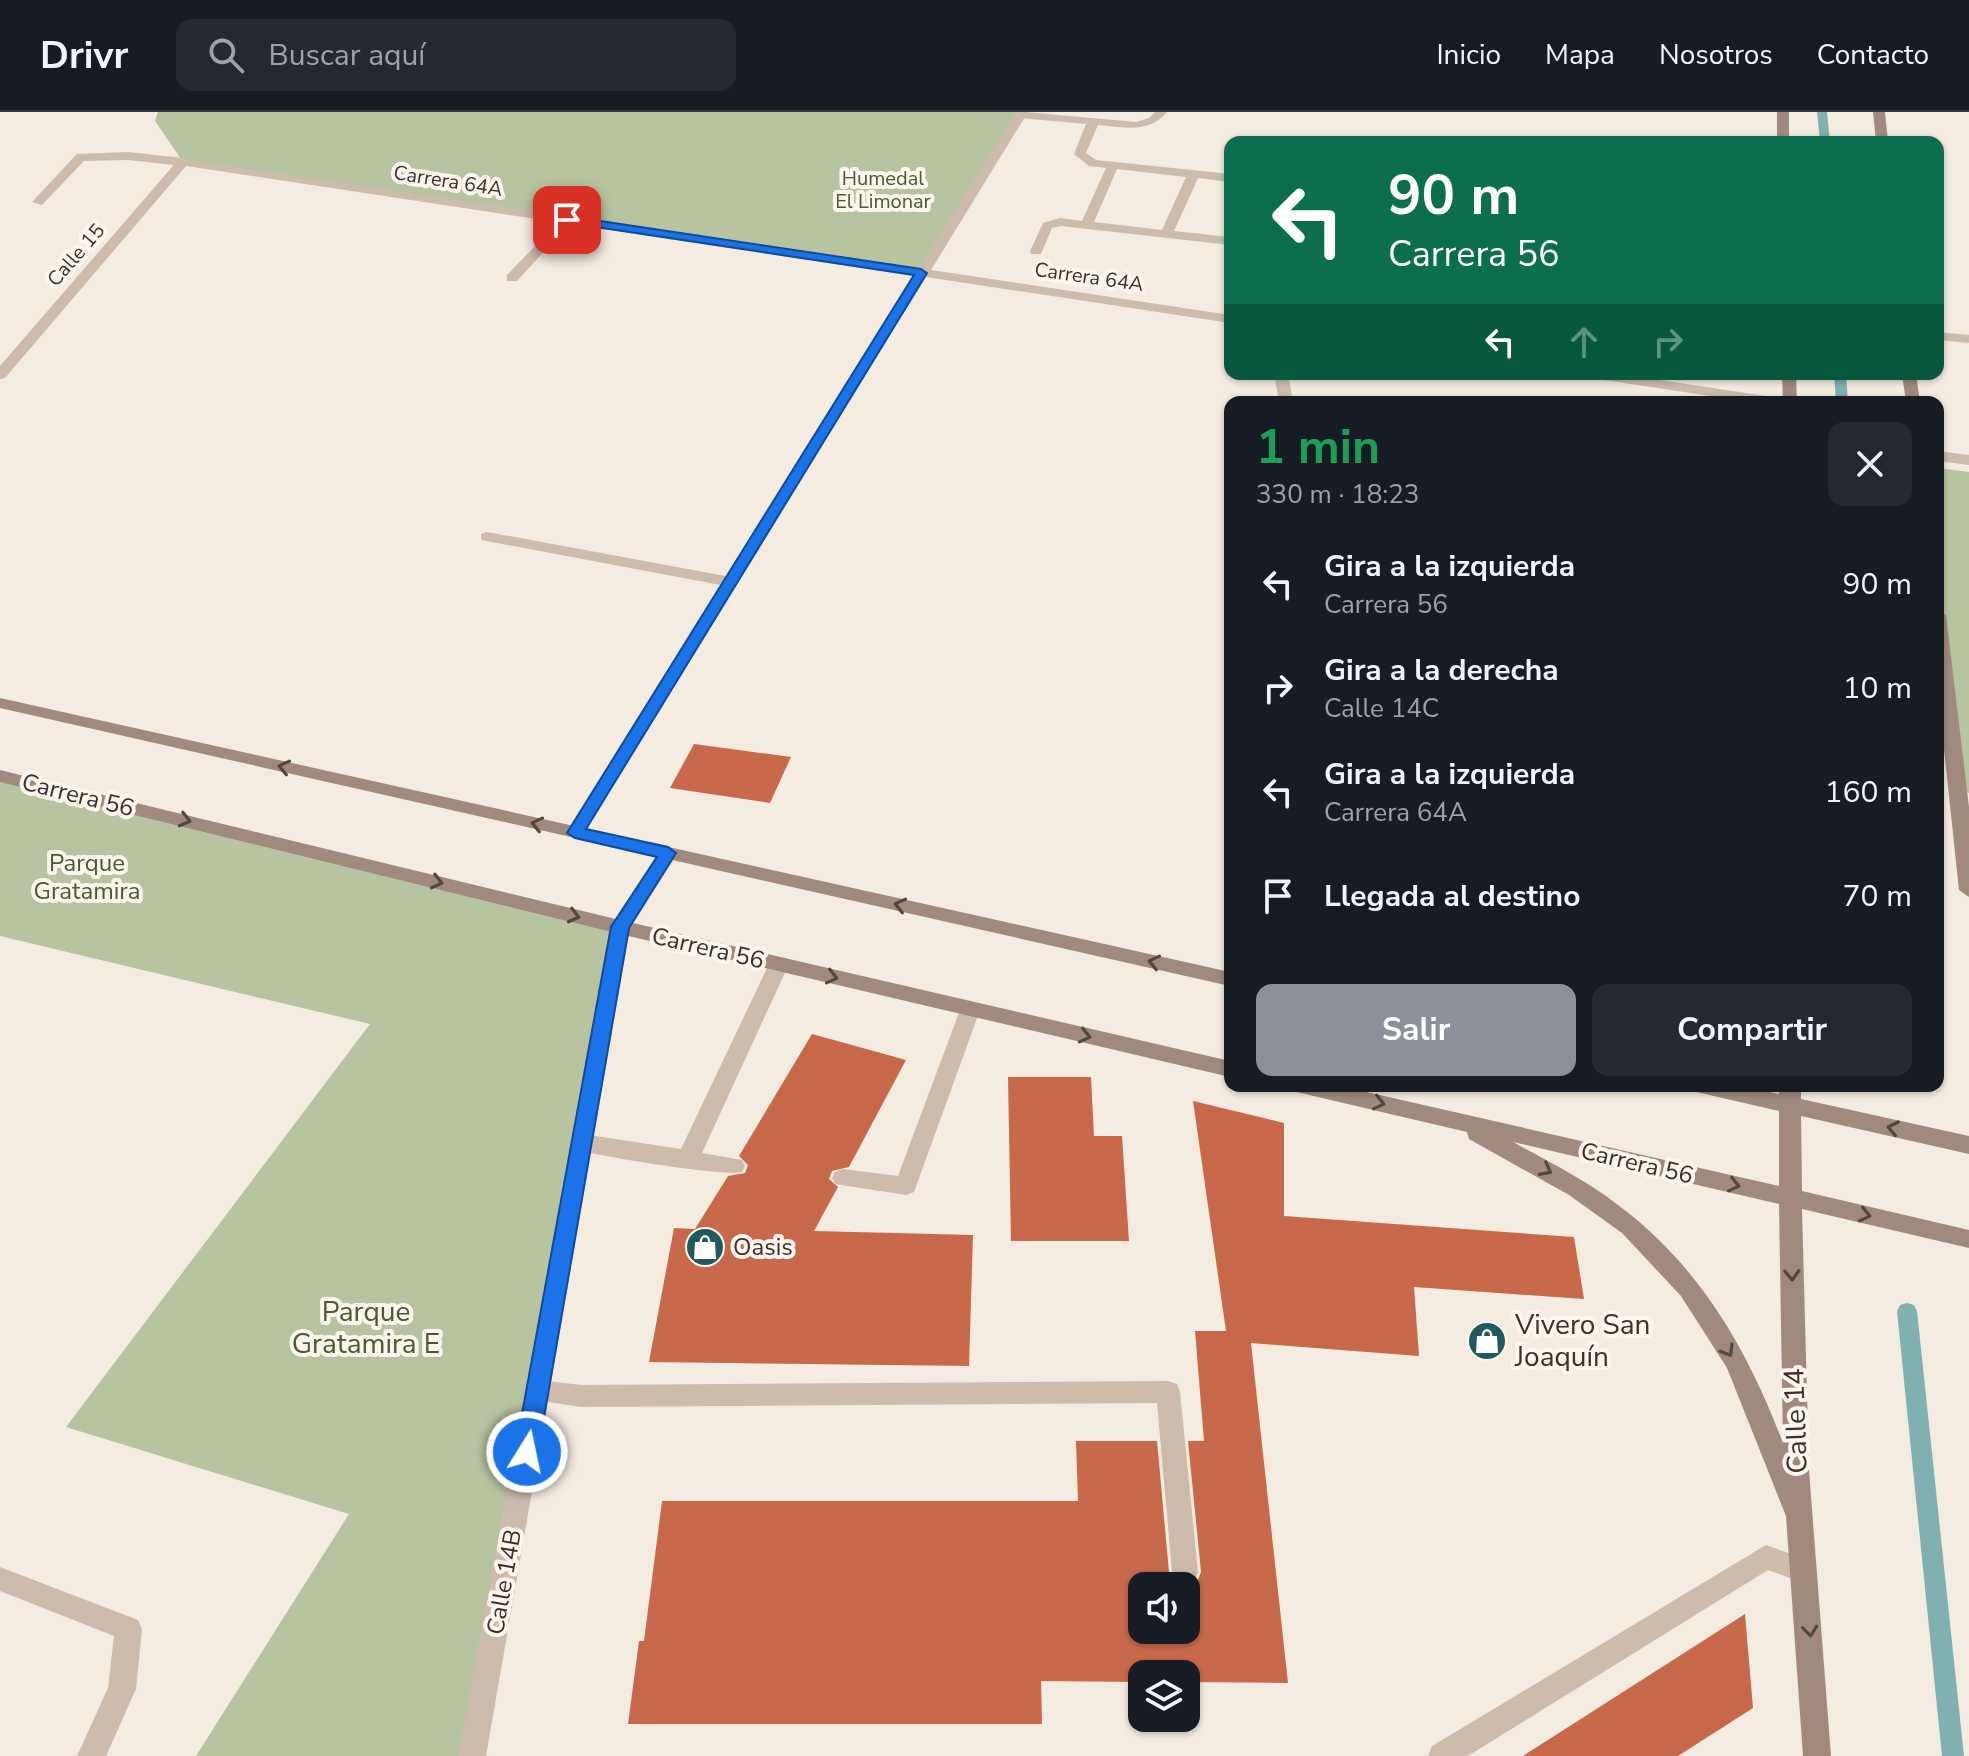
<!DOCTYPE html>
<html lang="es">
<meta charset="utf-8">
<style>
body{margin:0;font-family:"Nunito Sans",sans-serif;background:#242831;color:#f1f3f6;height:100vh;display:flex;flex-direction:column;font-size:30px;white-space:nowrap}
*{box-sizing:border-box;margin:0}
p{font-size:26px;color:#9ea1a6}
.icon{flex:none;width:44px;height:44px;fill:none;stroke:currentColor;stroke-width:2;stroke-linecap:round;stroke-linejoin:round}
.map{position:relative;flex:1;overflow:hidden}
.drawer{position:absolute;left:1224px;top:284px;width:720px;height:696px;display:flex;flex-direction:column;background:#171b24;border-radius:16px;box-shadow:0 2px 6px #0004}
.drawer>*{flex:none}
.hud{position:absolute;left:1224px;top:24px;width:720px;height:244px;border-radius:16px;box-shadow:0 2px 6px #0004;background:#0b6e4f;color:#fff;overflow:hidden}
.buttons{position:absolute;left:1128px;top:1460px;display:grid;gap:16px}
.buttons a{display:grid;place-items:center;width:72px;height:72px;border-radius:16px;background:#171b24;box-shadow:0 2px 6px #0004;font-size:40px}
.pin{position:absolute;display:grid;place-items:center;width:68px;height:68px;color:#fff;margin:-34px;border-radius:16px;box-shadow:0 4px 12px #0006}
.me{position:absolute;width:88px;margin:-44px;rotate:10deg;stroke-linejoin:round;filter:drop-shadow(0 0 6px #0008)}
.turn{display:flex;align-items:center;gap:28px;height:168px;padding:0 32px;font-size:36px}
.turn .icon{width:104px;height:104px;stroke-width:2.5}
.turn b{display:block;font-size:56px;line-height:68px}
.lanes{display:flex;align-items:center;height:76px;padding:0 32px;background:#0003;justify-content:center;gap:40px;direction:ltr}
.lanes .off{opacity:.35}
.round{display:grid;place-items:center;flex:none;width:84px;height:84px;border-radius:16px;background:#242831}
.overview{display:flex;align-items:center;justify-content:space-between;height:136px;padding:0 32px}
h1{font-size:48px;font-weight:700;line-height:60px;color:#1e9e55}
.cta{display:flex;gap:16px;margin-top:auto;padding:16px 32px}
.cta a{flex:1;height:92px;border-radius:16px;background:#8c9099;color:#fff;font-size:32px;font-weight:700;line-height:92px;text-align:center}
.cta a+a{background:#242831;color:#f1f3f6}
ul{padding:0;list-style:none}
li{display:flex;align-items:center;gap:24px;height:104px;padding:0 32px}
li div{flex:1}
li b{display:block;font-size:30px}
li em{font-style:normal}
header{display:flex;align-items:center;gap:48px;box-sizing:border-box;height:112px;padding:0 40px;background:#171b24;border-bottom:2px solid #363941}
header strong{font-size:38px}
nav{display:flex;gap:44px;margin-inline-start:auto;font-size:28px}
.search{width:560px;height:72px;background:#242831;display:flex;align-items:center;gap:20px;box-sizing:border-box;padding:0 28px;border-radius:16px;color:#9ea1a6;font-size:30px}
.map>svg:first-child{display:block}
.green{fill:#b8c4a0}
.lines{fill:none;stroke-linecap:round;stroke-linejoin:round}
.stream{fill:#7fb0b2;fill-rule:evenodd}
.building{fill:#c8694b}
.lane{fill:#cdbbac;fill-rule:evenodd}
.street{fill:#cdbbac;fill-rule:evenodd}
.secondary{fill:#a18a7d;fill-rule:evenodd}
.oneway{stroke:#544640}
.route{fill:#1a73e8;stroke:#114b97;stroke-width:2}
.labels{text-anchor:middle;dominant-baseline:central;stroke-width:8;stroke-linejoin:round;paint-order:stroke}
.far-park-label{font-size:20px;fill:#4a5a2e;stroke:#fbf5ee}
.far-street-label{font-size:20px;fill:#3b302b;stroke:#fbf5ee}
.street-label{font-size:24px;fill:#3b302b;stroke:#fbf5ee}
.park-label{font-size:24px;fill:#4a5a2e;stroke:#fbf5ee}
.poi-label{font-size:24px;fill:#3b302b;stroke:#fbf5ee;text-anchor:start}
.near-park-label{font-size:28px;fill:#4a5a2e;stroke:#fbf5ee}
.near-poi-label{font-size:28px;fill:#3b302b;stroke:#fbf5ee;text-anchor:start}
.near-street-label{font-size:28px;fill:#3b302b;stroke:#fbf5ee}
</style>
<header>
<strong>Drivr</strong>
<div class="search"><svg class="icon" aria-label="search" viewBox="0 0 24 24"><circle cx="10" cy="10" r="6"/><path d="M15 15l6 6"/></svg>Buscar aquí</div>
<nav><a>Inicio</a><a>Mapa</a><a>Nosotros</a><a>Contacto</a></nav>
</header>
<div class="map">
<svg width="1969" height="1644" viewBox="0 0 1969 1644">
<rect width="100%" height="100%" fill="#f4ebe1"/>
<!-- green -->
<g class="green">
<path d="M 158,0 L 1022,0 L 921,161 L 183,50 L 155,9 Z"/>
<path d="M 1938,356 L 1969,360 L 1969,681 L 1957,679 L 1938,503 Z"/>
<path d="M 0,664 L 620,815 L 473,1643 L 489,1644 L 196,1644 L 349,1402 L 66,1315 L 370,912 L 0,824 Z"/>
</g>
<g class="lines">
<!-- stream -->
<g class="stream">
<path d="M 1817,0 L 1827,0 L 1830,30 L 1820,30 Z"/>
<path d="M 1834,262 L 1846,262 L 1848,290 L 1836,290 Z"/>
<path d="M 1907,1191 L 1914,1193 L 1917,1199 L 1964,1644 L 1942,1644 L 1897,1199 L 1900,1193 Z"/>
</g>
</g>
<!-- building -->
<g class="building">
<path d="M 694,632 L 791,645 L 770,691 L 670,676 Z"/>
<path d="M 812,922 L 906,948 L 849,1055 L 832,1059 L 829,1067 L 838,1075 L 814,1119 L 973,1123 L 969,1254 L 649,1250 L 674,1116 L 695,1117 L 728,1064 L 745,1061 L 748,1053 L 739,1044 Z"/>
<path d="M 1008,965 L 1091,965 L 1094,1024 L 1122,1024 L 1129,1129 L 1011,1129 Z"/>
<path d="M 1193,989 L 1284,1011 L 1284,1104 L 1574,1125 L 1584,1187 L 1414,1175 L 1419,1244 L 1251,1231 L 1288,1571 L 1186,1570 L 1186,1562 L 1142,1562 L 1142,1570 L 1041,1569 L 1042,1612 L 628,1612 L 639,1529 L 644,1529 L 662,1389 L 1078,1389 L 1076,1329 L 1157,1329 L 1169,1460 L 1173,1470 L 1182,1474 L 1142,1474 L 1142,1518 L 1186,1518 L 1186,1475 L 1197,1470 L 1201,1460 L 1188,1329 L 1204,1329 L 1195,1219 L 1226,1219 Z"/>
<path d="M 1745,1502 L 1753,1596 L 1678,1644 L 1523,1644 Z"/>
</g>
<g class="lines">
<!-- lane -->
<g class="lane">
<path d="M 1025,0 L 1136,10 L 1149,6 L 1155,0 L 1167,0 C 1149,22 1123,15 1098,13 L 1086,41 L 1096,48 L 1230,62 L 1230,70 L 1198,66 L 1174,119 L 1230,125 L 1230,133 L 1061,114 L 1052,116 L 1041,142 L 1031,142 L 1030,139 L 1043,111 L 1060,106 L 1082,109 L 1106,56 L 1089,54 L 1074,42 L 1086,12 L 1020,6 L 1014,3 ZM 1117,57 L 1186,65 L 1162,118 L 1094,110 Z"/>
<path d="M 128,40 L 183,46 L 189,50 L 183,54 L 128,48 L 84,49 L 42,93 L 32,90 L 77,42 Z"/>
<path d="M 563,105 L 573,108 L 517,169 L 507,169 L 507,163 Z"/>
<path d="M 1274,262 L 1288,262 L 1293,290 L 1279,290 Z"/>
<path d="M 1938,339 L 1969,343 L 1969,353 L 1938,349 Z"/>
<path d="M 487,420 L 731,465 L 739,470 L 731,475 L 481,428 L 481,422 Z"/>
<path d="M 779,845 L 786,847 L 789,852 L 702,1041 L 742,1048 L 745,1054 L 742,1060 C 726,1065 596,1044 574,1037 L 571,1031 L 574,1025 L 582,1022 L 681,1037 L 769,852 L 772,847 Z"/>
<path d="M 970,890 L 977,893 L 980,898 L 914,1080 L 906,1083 L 835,1072 L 832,1066 L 835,1060 L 843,1057 L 898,1064 L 960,898 L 963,893 Z"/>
<path d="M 538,1268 L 581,1273 L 1168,1269 L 1177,1272 L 1180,1280 L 1198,1460 L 1194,1469 L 1185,1472 L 1176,1469 L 1172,1460 L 1157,1291 L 581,1295 L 529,1287 L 526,1279 L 529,1271 Z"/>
<path d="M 1766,1433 L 1813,1450 L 1817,1459 L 1813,1468 L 1804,1471 L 1768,1458 L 1468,1644 L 1428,1644 L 1432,1634 Z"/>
<path d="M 0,1455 L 138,1508 L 142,1517 L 136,1577 L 106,1644 L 77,1644 L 108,1576 L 114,1524 L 0,1479 Z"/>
</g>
<!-- street -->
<g class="street">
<path d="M 1016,0 L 1028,0 L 931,158 L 1230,203 L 1230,211 L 926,165 L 584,721 L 575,727 L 566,721 L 914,164 L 186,54 L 5,266 L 0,267 L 0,254 L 179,47 L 919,156 Z"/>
<path d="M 1938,220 L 1969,223 L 1969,231 L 1938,228 Z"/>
<path d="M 1584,262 L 1620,262 L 1779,286 L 1786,290 L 1750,290 L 1591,266 Z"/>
<path d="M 668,735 L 678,741 L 630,815 L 486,1644 L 458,1644 L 610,815 L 661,736 Z"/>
</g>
<!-- secondary -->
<g class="secondary">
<rect x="1777" y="0" width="12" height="30"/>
<path d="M 1873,0 L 1885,0 L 1888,30 L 1876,30 Z"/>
<path d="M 1782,262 L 1796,262 L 1797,290 L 1783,290 Z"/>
<path d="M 1902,262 L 1916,262 L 1920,290 L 1906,290 Z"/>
<path d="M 1938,498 L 1946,503 L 1969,695 L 1969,785 L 1959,778 L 1938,581 Z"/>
<path d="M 0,586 L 1230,860 L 1230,874 L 0,596 Z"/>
<path d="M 0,658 L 620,808 L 1230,949 L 1230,965 L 620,822 L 0,670 Z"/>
<path d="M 1294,974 L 1340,974 L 1779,1074 L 1779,999 L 1705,982 L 1697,980 L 1694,974 L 1741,974 L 1779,982 L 1779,974 L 1801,974 L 1801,987 L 1969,1024 L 1969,1042 L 1801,1004 L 1802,1079 L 1969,1118 L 1969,1136 L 1802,1097 L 1809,1358 L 1831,1644 L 1803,1644 L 1786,1404 L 1727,1256 L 1681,1184 L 1622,1121 L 1569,1083 L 1469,1027 L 1467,1020 L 1305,982 L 1297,980 ZM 1513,1030 L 1779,1092 L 1783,1331 C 1748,1238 1699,1153 1618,1093 C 1586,1068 1549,1050 1513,1030 Z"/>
</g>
</g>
<!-- one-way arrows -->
<defs><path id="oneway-chevron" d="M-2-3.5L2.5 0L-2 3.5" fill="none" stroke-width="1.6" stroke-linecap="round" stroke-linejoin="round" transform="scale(2)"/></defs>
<g class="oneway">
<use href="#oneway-chevron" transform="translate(284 655) rotate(-167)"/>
<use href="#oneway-chevron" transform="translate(185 708) rotate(14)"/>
<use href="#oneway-chevron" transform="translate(537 712) rotate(-167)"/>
<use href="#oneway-chevron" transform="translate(437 770) rotate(14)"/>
<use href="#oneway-chevron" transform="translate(900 793) rotate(-167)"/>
<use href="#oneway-chevron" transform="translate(574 804) rotate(14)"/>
<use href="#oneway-chevron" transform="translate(1154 850) rotate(-167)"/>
<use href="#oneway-chevron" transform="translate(832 865) rotate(13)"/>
<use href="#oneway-chevron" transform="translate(1085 924) rotate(13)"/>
<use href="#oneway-chevron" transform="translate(1379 991) rotate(13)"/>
<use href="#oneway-chevron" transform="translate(1893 1016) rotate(-168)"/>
<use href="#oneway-chevron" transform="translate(1546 1058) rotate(28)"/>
<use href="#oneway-chevron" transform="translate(1734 1073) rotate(13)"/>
<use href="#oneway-chevron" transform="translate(1865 1103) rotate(13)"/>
<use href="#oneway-chevron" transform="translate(1792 1163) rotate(88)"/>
<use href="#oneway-chevron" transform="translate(1728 1239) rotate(59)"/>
<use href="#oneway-chevron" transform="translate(1810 1519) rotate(84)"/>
</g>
<!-- route -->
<path class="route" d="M 567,104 L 921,157 L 927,161 L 586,717 L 668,735 L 676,741 L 629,816 L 538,1340 L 535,1347 L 527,1350 L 519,1347 L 515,1340 L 611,815 L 657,745 L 575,726 L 567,721 L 914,163 L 563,110 L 562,108 Z"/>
<!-- icons -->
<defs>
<g id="shop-disc" transform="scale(2)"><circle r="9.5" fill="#1f5a5e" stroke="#fbf5ee"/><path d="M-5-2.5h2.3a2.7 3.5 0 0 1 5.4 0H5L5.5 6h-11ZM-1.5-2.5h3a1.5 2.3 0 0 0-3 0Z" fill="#fff"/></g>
</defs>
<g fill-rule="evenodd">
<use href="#shop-disc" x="705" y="1135"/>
<use href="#shop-disc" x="1487" y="1229"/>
</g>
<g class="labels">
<!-- far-park labels -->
<g class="far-park-label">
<text x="883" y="66">Humedal<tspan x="883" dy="23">El Limonar</tspan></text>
</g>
<!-- far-street labels -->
<g class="far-street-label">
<text transform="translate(448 69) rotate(9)">Carrera 64A</text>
<text transform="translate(76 143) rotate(-49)">Calle 15</text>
<text transform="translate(1089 165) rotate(8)">Carrera 64A</text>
</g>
<!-- street labels -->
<g class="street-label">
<text transform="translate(78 683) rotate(14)">Carrera 56</text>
<text transform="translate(708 836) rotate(13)">Carrera 56</text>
<text transform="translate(1637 1051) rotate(13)">Carrera 56</text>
<text transform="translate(504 1470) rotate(-80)">Calle 14B</text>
</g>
<!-- park labels -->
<g class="park-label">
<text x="87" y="751">Parque<tspan x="87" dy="28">Gratamira</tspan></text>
</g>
<!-- poi labels -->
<g class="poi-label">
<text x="733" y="1135">Oasis</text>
</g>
<!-- near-park labels -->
<g class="near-park-label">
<text x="366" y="1200">Parque<tspan x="366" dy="32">Gratamira E</tspan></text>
</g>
<!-- near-poi labels -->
<g class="near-poi-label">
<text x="1515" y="1213">Vivero San<tspan x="1515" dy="32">Joaquín</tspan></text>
</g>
<!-- near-street labels -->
<g class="near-street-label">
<text transform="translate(1796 1309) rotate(-92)">Calle 14</text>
</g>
</g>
</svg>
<div class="buttons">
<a><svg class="icon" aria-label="sound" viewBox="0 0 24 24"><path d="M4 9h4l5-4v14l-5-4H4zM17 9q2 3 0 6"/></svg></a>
<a><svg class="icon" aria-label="layers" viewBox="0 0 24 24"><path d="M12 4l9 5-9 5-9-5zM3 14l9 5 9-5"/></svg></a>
</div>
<div class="pin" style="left:567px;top:108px;background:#d93025"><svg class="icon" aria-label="arrive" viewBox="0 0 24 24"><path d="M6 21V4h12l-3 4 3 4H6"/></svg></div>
<svg class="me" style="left:527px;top:1340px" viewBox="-20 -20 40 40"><circle r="17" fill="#1a73e8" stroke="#fff" stroke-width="3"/><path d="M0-11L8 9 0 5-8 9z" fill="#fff"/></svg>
<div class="hud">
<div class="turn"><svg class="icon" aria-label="left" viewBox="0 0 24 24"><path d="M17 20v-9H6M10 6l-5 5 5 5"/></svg><div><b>90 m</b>Carrera 56</div></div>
<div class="lanes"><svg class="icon" aria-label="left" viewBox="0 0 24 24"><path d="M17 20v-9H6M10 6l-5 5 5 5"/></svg><svg class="icon off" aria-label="ahead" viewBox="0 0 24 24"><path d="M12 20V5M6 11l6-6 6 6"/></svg><svg class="icon off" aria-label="right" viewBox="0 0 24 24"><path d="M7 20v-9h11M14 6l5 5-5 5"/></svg></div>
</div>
<section class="drawer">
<div class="overview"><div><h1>1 min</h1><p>330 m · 18:23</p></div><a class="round"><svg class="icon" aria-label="close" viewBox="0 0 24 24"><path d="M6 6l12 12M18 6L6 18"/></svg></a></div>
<ul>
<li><svg class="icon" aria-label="left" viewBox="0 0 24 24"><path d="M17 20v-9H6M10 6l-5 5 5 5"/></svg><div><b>Gira a la izquierda</b><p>Carrera 56</p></div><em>90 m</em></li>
<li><svg class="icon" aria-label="right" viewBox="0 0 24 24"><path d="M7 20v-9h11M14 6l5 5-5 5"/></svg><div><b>Gira a la derecha</b><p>Calle 14C</p></div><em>10 m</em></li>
<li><svg class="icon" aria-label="left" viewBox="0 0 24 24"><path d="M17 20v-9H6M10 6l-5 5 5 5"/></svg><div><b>Gira a la izquierda</b><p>Carrera 64A</p></div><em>160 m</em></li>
<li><svg class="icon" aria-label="arrive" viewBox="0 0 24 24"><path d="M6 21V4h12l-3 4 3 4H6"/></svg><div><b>Llegada al destino</b></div><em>70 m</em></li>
</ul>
<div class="cta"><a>Salir</a><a>Compartir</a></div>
</section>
</div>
